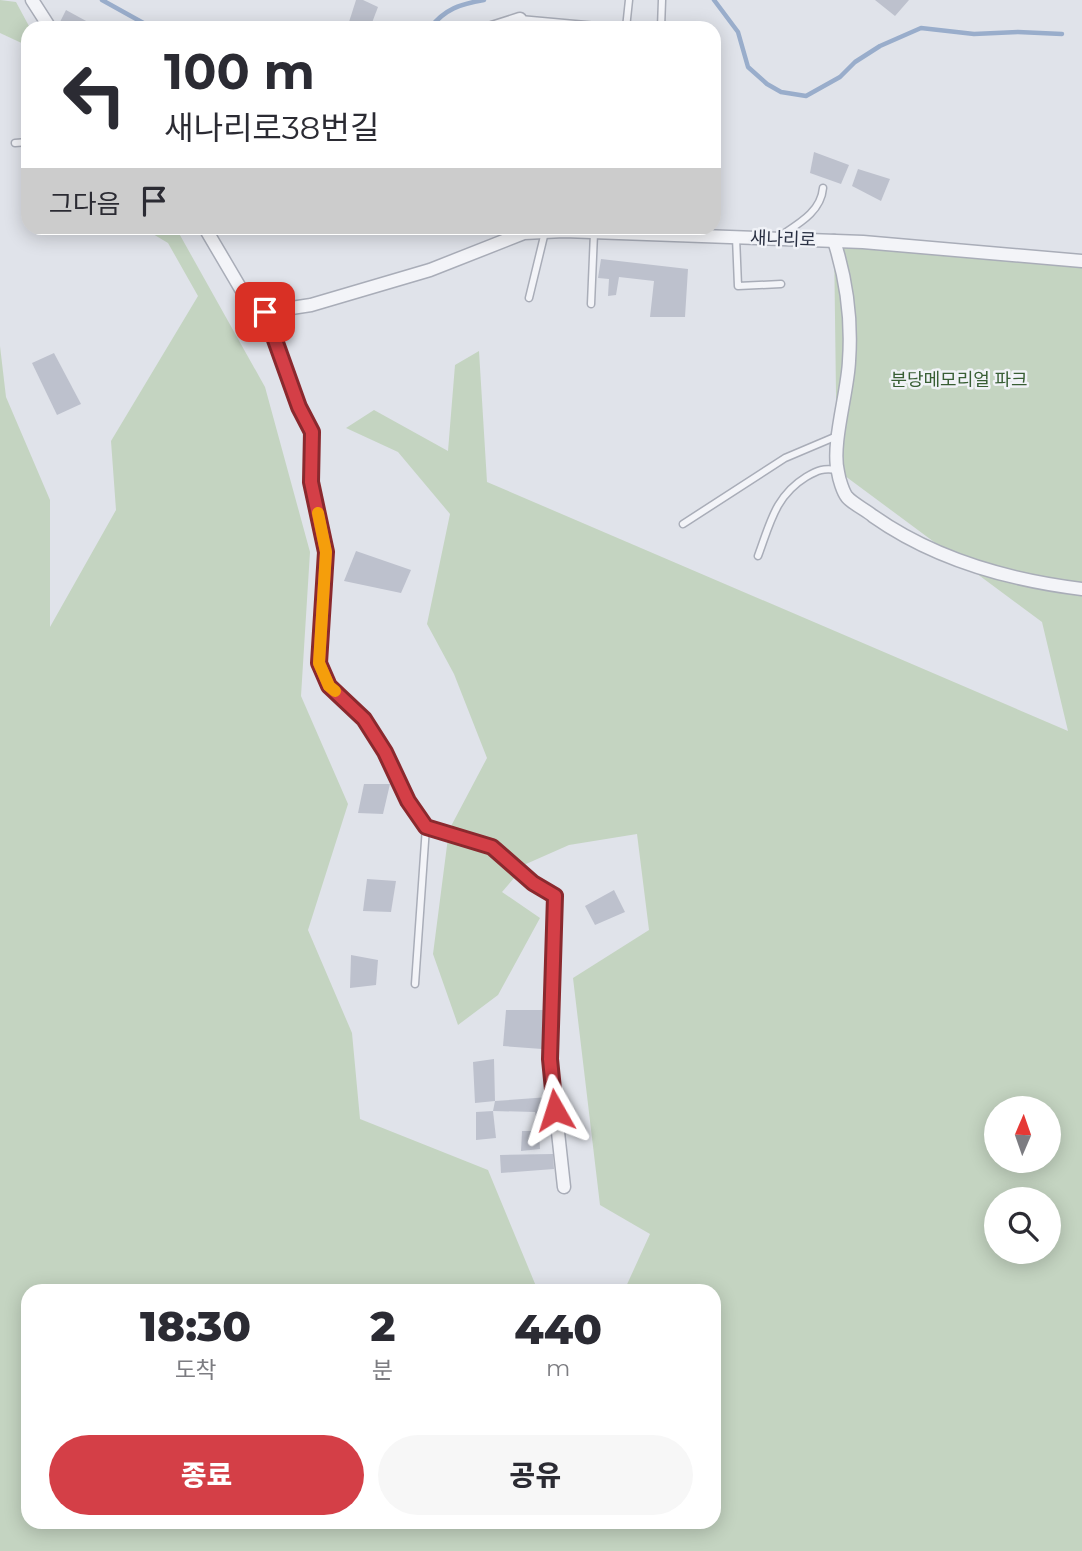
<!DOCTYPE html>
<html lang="ko">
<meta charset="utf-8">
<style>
body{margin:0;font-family:Montserrat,"Noto Sans KR",sans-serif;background:#f7f7f7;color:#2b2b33;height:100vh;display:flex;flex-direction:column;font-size:26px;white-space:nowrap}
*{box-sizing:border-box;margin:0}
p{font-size:23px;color:#7c7c81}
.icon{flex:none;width:38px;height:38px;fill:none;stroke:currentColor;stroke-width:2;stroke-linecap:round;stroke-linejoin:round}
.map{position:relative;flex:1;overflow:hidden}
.drawer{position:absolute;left:21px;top:1284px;width:700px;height:245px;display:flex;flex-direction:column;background:#fff;border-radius:21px;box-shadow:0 4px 18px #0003}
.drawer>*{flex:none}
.top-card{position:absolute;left:21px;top:21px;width:700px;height:214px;border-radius:21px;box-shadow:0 4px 18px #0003;background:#fff;color:#2b2b33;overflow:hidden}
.needle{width:46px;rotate:2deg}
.fabs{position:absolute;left:984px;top:1096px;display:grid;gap:14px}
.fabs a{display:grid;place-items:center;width:77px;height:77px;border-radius:50%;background:#fff;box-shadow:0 4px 18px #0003;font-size:35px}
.pin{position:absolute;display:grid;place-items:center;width:60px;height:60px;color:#fff;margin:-30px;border-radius:14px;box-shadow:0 4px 10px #0006}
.me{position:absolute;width:77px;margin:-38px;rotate:354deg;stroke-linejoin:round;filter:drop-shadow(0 0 5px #0008)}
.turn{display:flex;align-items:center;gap:24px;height:147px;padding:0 28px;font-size:32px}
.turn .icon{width:91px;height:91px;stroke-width:2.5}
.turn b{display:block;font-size:49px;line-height:60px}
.then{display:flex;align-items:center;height:66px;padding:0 28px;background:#0003;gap:14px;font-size:26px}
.eta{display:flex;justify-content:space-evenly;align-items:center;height:119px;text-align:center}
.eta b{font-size:42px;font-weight:800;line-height:49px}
.primary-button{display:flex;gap:14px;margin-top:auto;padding:14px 28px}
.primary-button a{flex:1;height:80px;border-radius:42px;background:#d43f47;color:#fff;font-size:28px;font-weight:800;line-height:80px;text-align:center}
.primary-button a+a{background:#f7f7f7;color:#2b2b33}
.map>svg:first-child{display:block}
.green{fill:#c4d4c1;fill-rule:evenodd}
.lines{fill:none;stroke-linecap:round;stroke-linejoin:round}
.stream{stroke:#99adcb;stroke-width:4.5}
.building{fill:#bdc1cd}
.service-casing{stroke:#a9adb8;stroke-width:9}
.minor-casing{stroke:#a9adb8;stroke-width:15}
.service{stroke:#f3f4f8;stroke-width:6}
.minor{stroke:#f3f4f8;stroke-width:12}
.route-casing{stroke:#8a292e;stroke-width:18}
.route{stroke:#d43f47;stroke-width:12}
.slow{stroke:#f59e0b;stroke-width:12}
.labels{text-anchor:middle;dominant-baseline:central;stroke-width:5;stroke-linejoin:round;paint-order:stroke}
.street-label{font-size:18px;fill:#282f42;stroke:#f0f2f7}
.park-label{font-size:18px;fill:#385e34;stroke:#f0f2f7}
</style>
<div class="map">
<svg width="1082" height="1551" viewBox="0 0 1082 1551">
<rect width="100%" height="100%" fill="#e0e3ea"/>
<!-- green -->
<g class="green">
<path d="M 0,0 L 16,2 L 30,28 L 28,46 L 0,33 Z"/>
<path d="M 143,228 L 176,228 L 265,387 L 310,552 L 301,696 L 348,804 L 308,930 L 352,1033 L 360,1119 L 488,1170 L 538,1291 L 28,1292 L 28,1522 L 714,1522 L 714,1292 L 624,1291 L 650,1234 L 600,1205 L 573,978 L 649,930 L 637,834 L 569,845 L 526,864 L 502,892 L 540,918 L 498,995 L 458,1025 L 433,954 L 449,830 L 487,758 L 454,674 L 427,624 L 450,514 L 398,452 L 346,428 L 374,410 L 448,451 L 455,365 L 479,351 L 487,482 L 1068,731 L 1042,622 L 837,470 L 834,241 L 1082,262 L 1082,1551 L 0,1551 L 0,346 L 6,397 L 50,500 L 50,627 L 116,510 L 111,441 L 198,296 L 168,243 ZM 996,1108 L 1048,1108 L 1048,1160 L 996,1160 ZM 996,1199 L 1048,1199 L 1048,1251 L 996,1251 Z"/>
</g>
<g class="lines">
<!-- stream -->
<g class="stream">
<path d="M 102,0 L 147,25 L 163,28"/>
<path d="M 714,0 L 738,32 L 748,67 L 767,84 L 781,92 L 806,96 L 840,77 L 855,62 L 880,46 L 921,28 L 974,34 L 1018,32 L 1062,34"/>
<path d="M 430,28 C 445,9 460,4 484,0"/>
</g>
</g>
<!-- building -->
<g class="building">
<path d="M 356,0 L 363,0 L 378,7 L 370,28 L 363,28 L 349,22 Z"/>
<path d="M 875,0 L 909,0 L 895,16 Z"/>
<path d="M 66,10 L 99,28 L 62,28 L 58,26 Z"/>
<path d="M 814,152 L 849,165 L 841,184 L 810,173 Z"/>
<path d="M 858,169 L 890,179 L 881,201 L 852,186 Z"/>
<path d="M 601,259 L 688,269 L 685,317 L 650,317 L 654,281 L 619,277 L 616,295 L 608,296 L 609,279 L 598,278 Z"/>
<path d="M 54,353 L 81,404 L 57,415 L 32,363 Z"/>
<path d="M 356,551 L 411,570 L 401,593 L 344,581 Z"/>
<path d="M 364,784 L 390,784 L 383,814 L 358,813 Z"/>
<path d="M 367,879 L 396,881 L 391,912 L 363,911 Z"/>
<path d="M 614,890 L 625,912 L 595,925 L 585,906 Z"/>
<path d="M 351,955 L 378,960 L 376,985 L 350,988 Z"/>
<path d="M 506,1010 L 543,1010 L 542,1049 L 503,1046 Z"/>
<path d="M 494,1059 L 495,1101 L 549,1097 L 550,1118 L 537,1121 L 535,1112 L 493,1111 L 495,1101 L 475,1103 L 473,1062 Z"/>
<path d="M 493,1111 L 496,1138 L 476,1140 L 476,1112 Z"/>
<path d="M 522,1131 L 539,1131 L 540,1149 L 521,1151 Z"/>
<path d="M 553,1154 L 554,1169 L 501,1173 L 500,1155 Z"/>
</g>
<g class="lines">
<!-- service casing -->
<g class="service-casing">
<g id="service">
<path d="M 520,19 L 619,28"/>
<path d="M 626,28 L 629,0"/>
<path d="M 661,28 L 662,0"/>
<path d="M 15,143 L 28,142"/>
<path d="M 780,236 C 798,224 821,212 823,188"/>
<path d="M 736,237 L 738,286 L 781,284"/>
<path d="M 529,298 L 545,232"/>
<path d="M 591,304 L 594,233"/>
<path d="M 683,524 L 785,458 L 837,436"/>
<path d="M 758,556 C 770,524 775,496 806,477 C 818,470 823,468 837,470"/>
<path d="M 415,984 L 426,827"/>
</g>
</g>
<!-- minor casing -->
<g class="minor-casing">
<g id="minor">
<path d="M 32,0 L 50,28"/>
<path d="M 492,28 L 520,19"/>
<path d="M 205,228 L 245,296 L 265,312 L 311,305 L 430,270 L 524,233 L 564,231 L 863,242 L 1082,261"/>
<path d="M 834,241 C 847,281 852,319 849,361 C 848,391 831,445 838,472 C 839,479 843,492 847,497 C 853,504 866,510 873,516 C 934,559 1008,580 1082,589"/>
<path d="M 265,312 L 299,407 L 312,432 L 311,482 L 326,552 L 319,663 L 329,686 L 364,719 L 385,752 L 408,801 L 426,827 L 492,847 L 533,883 L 555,896 L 550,1059 L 564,1187"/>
</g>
</g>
<!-- service -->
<use href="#service" class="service"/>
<!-- minor -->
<use href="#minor" class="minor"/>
</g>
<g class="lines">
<!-- route casing -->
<g class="route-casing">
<path id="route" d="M 265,312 L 299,407 L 312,432 L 311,482 L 326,552 L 319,663 L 329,686 L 364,719 L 385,752 L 408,801 L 426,827 L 492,847 L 533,883 L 555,896 L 550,1059 L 555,1110"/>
</g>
<!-- route -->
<use href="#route" class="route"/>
<!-- slow -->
<path class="slow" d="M 318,513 L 326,552 L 319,663 L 329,686 L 335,691"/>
</g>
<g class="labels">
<!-- street labels -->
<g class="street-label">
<text transform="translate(783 239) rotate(2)">새나리로</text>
</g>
<!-- park labels -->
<g class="park-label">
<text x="959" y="380">분당메모리얼 파크</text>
</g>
</g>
</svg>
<div class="fabs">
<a><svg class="needle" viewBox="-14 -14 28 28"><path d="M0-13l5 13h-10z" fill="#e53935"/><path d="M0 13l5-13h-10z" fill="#7c7c81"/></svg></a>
<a><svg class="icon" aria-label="search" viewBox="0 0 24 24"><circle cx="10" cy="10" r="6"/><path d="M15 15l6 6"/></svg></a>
</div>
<div class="pin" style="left:265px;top:312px;background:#d93025"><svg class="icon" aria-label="arrive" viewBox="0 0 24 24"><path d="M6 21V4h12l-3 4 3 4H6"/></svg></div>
<svg class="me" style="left:555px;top:1110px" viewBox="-20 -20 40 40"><path d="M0-17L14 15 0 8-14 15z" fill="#d43f47" stroke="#fff" stroke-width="4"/></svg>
<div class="top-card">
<div class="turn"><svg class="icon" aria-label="left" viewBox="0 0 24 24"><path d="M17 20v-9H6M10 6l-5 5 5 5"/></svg><div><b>100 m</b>새나리로38번길</div></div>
<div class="then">그다음<svg class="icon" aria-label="arrive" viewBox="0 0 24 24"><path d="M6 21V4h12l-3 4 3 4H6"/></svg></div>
</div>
<section class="drawer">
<div class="eta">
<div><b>18:30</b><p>도착</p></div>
<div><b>2</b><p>분</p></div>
<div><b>440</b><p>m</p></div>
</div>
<div class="primary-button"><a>종료</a><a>공유</a></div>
</section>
</div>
